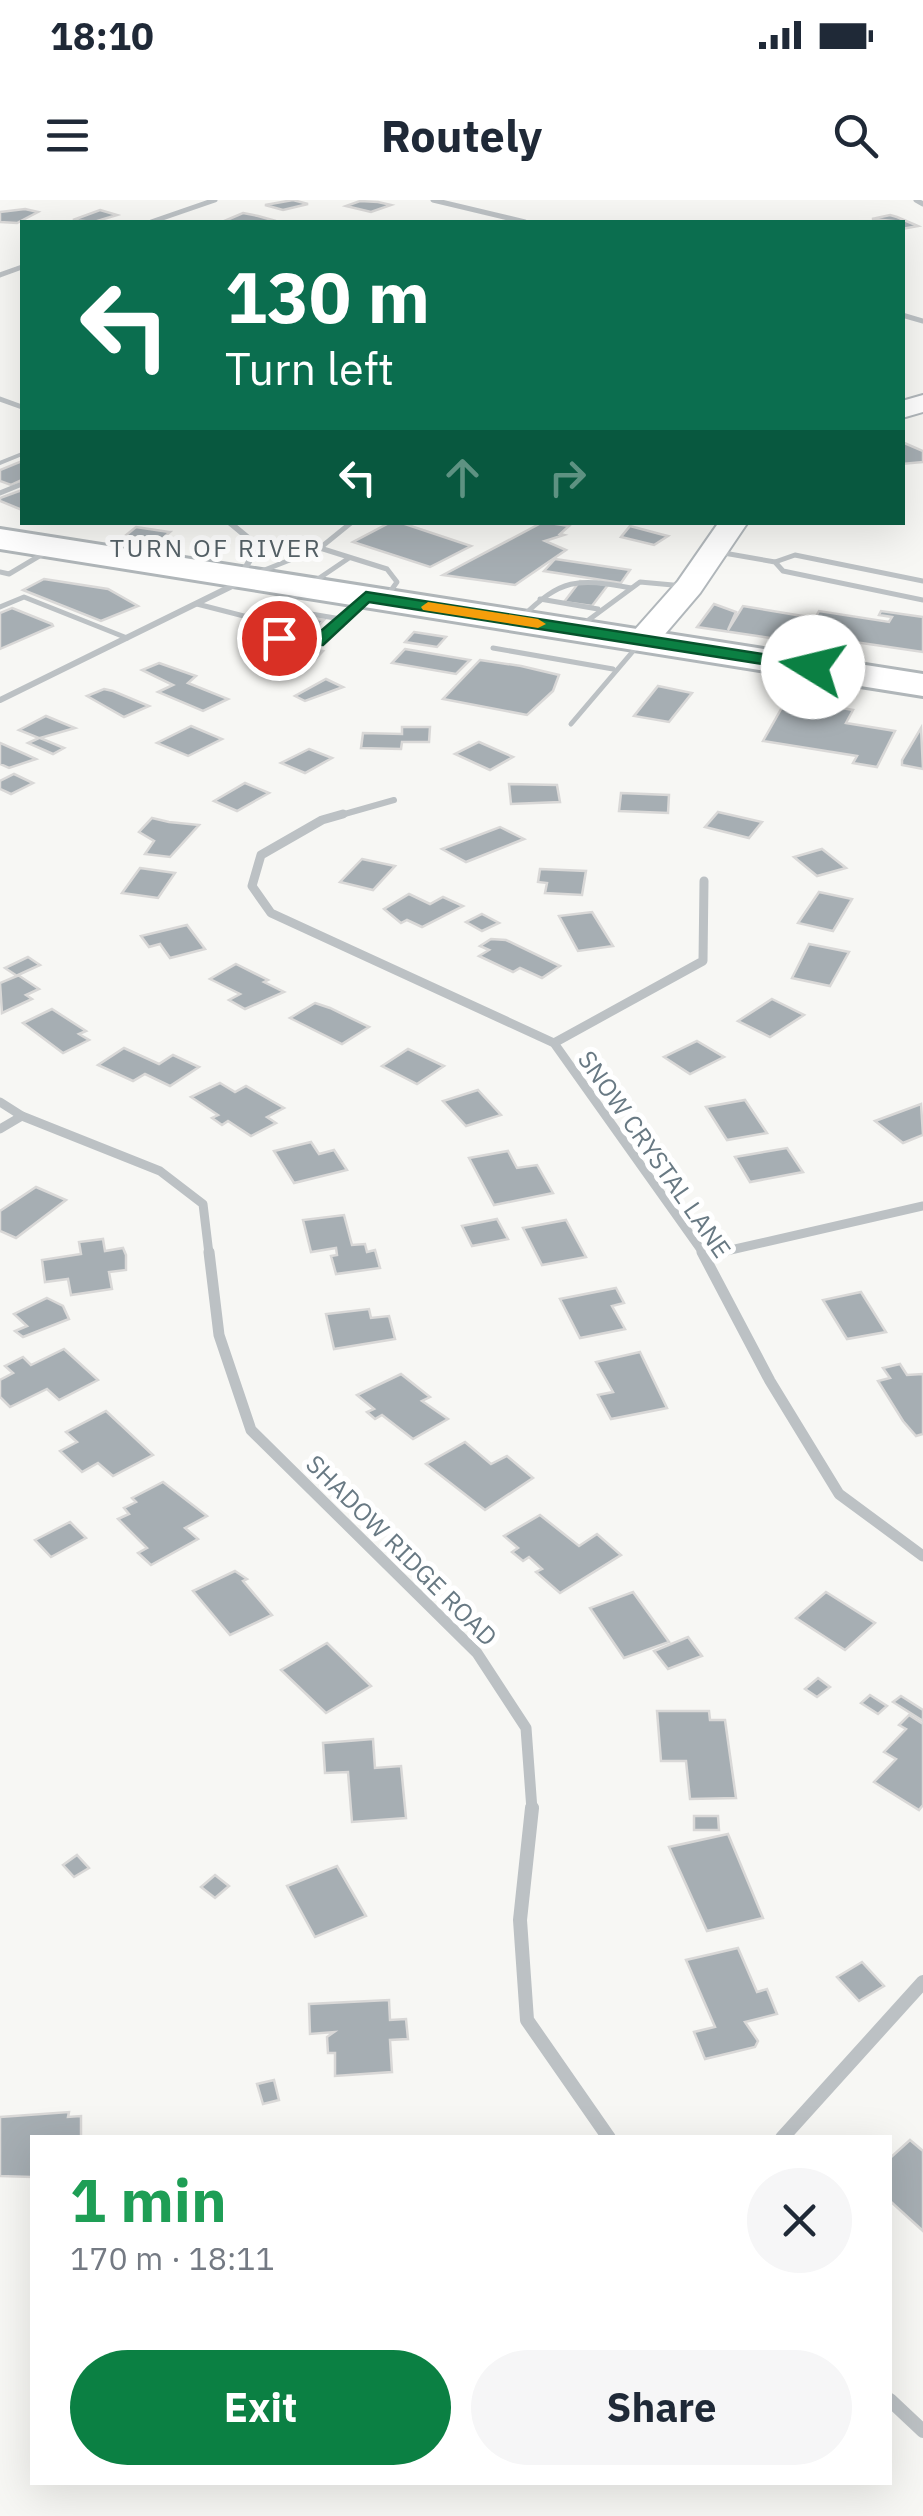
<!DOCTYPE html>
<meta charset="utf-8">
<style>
body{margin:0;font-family:"IBM Plex Sans",sans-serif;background:#f6f6f7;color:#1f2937;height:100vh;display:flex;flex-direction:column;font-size:38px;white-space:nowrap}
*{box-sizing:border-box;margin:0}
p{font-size:32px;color:#747a83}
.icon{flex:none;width:55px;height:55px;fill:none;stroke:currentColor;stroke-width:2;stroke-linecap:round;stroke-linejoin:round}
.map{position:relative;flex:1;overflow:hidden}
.side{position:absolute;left:30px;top:1935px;width:862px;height:350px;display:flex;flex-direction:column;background:#fff;border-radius:0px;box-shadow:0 10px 40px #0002}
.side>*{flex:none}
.top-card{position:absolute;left:20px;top:20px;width:885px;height:305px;border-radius:0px;box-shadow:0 10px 40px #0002;background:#0b6e4f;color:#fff;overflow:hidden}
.pin{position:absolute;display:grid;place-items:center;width:85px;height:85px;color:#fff;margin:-42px;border:5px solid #fff;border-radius:50%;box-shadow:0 2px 10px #0007}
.me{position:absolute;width:110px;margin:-55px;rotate:279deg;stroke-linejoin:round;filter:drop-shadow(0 0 8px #0008)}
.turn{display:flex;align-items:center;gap:35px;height:210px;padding:0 40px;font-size:45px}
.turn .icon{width:130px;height:130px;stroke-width:2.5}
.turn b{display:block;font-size:70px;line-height:85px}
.lanes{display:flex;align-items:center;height:95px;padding:0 40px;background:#0003;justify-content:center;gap:50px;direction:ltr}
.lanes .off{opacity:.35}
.round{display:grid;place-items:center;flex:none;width:105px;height:105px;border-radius:52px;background:#f6f6f7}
.summary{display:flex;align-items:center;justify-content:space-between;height:170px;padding:0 40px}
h1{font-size:60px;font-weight:800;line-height:75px;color:#1e9e55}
.primary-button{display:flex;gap:20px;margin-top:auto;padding:20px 40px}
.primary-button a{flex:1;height:115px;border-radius:60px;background:#0b8043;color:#fff;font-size:40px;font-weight:800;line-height:115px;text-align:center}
.primary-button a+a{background:#f6f6f7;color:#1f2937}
.status{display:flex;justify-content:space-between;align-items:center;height:70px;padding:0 50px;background:#fff;direction:ltr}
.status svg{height:28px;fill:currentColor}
header{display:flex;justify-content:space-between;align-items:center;height:130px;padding:0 40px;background:#fff;font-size:45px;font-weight:800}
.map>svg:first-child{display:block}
.building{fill:#a6aeb3;stroke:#d9d8d7;stroke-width:2.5}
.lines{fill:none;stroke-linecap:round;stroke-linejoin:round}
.secondary-casing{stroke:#b1b7bb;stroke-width:4}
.primary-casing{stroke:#b0b6b9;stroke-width:6}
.lane-far1{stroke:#bcc1c4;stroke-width:4}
.lane{stroke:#bcc1c4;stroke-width:5}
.street-far4{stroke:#bcc1c4;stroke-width:5}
.street-far3{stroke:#bcc1c4;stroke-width:6}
.street-far2{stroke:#bcc1c4;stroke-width:9}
.street-far1{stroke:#bcc1c4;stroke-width:11}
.street{stroke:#bcc1c4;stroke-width:14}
.secondary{fill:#fff;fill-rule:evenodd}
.primary{fill:#fff;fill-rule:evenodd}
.route{fill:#0b8043;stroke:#07532c;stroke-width:2.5}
.slow{fill:#f59e0b}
.labels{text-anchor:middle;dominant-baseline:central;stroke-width:10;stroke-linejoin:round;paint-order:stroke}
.far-quarter-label{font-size:25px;letter-spacing:2.5px;fill:#566268;stroke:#fff}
.street-label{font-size:25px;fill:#687983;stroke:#fff}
</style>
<div class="status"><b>18:10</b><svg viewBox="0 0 49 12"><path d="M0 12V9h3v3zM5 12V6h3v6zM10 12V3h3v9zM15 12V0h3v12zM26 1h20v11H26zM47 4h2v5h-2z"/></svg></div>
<header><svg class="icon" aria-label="menu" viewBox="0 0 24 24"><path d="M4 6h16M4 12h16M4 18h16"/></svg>Routely<svg class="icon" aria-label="search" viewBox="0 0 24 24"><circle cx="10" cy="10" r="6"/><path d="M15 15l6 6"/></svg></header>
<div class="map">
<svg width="923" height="2316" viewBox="0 0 923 2316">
<rect width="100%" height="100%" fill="#f7f7f4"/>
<!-- building -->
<g class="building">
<path d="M 293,0 L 308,4 L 283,10 L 265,5 Z"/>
<path d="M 360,1 L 378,2 L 391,5 L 371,12 L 346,6 Z"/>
<path d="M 25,9 L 38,12 L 17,23 L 0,22 L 0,12 Z"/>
<path d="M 100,10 L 117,15 L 94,22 L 73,20 Z"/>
<path d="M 243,13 L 258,16 L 276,21 L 222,22 Z"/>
<path d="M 890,15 L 897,17 L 918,26 L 902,29 L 902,22 L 872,19 Z"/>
<path d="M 902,242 L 923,251 L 923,262 L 902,264 Z"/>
<path d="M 22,261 L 22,280 L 11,285 L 0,281 L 0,270 Z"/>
<path d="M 22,290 L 22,310 L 0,301 L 0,298 Z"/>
<path d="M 391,322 L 399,322 L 471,346 L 430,367 L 353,342 Z"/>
<path d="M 543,322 L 569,326 L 560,334 L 564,335 L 545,341 L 566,350 L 515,385 L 443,375 Z"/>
<path d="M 630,326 L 660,334 L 668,336 L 654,345 L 621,337 Z"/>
<path d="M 136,327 L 169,332 L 170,332 L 160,341 L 125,336 Z"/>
<path d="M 555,359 L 630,370 L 621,383 L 544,371 Z"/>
<path d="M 44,379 L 108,389 L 138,406 L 101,421 L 23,390 Z"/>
<path d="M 580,381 L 608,385 L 592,406 L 564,402 Z"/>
<path d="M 714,404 L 736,412 L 728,430 L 743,406 L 815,418 L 819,411 L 889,422 L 892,417 L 879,415 L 881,411 L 923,417 L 923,452 L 807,435 L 791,441 L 697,427 Z"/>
<path d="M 12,408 L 52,424 L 53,426 L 0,449 L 0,413 Z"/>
<path d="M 295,416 L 324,420 L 304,441 L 274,436 Z"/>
<path d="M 414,432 L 446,437 L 437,447 L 405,442 Z"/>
<path d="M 271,442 L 323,451 L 309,466 L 254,456 Z"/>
<path d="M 405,449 L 470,460 L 456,474 L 392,463 Z"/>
<path d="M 480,460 L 521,466 L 559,475 L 553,491 L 527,515 L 443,499 Z"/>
<path d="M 159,463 L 196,476 L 188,483 L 228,499 L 203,511 L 158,492 L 173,485 L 142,470 Z"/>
<path d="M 326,479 L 343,487 L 305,501 L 295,496 Z"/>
<path d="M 658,486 L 692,493 L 669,522 L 634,516 Z"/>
<path d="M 104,489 L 113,491 L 149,506 L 124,517 L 87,496 Z"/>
<path d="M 789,495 L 844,504 L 842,508 L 853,510 L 846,523 L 895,531 L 877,567 L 853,563 L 857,556 L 763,541 Z"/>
<path d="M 46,516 L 75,528 L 40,538 L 64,548 L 53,554 L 28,543 L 39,538 L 19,530 Z"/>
<path d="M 191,526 L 222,539 L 188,556 L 157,543 Z"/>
<path d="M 402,527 L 430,527 L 429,542 L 402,542 L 401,549 L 361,548 L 363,533 L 402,534 Z"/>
<path d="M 921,528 L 923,569 L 902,565 L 902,560 Z"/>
<path d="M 479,542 L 513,557 L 490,570 L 455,554 Z"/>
<path d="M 0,543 L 25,554 L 36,559 L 9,568 L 0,564 Z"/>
<path d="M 309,549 L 332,558 L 305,573 L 281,563 Z"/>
<path d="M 14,574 L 33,583 L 11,594 L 0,589 L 0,581 Z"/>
<path d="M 245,583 L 269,593 L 237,611 L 214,601 Z"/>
<path d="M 509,584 L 557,585 L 560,602 L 511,604 Z"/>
<path d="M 621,593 L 669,595 L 668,613 L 619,611 Z"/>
<path d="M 718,612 L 762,622 L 749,638 L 705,627 Z"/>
<path d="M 152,618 L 169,622 L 199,625 L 170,657 L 145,654 L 154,641 L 139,632 Z"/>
<path d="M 500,627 L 524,639 L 466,662 L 442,649 Z"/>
<path d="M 822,649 L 846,668 L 817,676 L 794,657 Z"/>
<path d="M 362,659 L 395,666 L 373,690 L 340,682 Z"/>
<path d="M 140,668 L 175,673 L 158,698 L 122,693 Z"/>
<path d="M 540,669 L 586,671 L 582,695 L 545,693 L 547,683 L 538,682 Z"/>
<path d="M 819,692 L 852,699 L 833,731 L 798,723 Z"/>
<path d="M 409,694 L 430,704 L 443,697 L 463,706 L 422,727 L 407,720 L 401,723 L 384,709 Z"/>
<path d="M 592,712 L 613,746 L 578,751 L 559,716 Z"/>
<path d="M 482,714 L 499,723 L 482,731 L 466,722 Z"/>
<path d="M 187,725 L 205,749 L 170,758 L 160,744 L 149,747 L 141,736 Z"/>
<path d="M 491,739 L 506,740 L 560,766 L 542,778 L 520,768 L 513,772 L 479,756 L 489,750 L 480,746 Z"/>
<path d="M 809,744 L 849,752 L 830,786 L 792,778 Z"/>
<path d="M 28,757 L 40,765 L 18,775 L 39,789 L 26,795 L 32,799 L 2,813 L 0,783 L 17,776 L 5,768 Z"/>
<path d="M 236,764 L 268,780 L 264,782 L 284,792 L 245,809 L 229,800 L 240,794 L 210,779 Z"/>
<path d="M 772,799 L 804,815 L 770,837 L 738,821 Z"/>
<path d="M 315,803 L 330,808 L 369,827 L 342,844 L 290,818 Z"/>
<path d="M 52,809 L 86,831 L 79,834 L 89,840 L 63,853 L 23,823 Z"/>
<path d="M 697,841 L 724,857 L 690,874 L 664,857 Z"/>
<path d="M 124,848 L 159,864 L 173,855 L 199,867 L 170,886 L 145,874 L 133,881 L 98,865 Z"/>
<path d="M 408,849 L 444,866 L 417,884 L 382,866 Z"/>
<path d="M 220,883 L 235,892 L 246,886 L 284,908 L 267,917 L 276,923 L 251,936 L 228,921 L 222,925 L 212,918 L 218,915 L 191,897 Z"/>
<path d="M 478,890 L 501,915 L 466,926 L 443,901 Z"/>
<path d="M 745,900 L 767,933 L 727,940 L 706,907 Z"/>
<path d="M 921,904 L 923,935 L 903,943 L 875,921 Z"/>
<path d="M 311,942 L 319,954 L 334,950 L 347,970 L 294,983 L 274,951 Z"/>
<path d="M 787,948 L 803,972 L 750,982 L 735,957 Z"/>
<path d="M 508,951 L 517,968 L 537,965 L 553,993 L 494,1005 L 469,958 Z"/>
<path d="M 36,987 L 66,1000 L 16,1038 L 0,1031 L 0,1011 Z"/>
<path d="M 344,1015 L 352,1045 L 365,1044 L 367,1052 L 375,1050 L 380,1068 L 336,1074 L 331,1056 L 337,1055 L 336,1048 L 311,1052 L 303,1020 Z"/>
<path d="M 497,1019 L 508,1039 L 472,1046 L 462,1026 Z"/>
<path d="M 566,1020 L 586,1057 L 542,1065 L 523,1028 Z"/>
<path d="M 103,1039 L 105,1051 L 123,1048 L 126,1055 L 126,1070 L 109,1072 L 112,1089 L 71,1095 L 68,1079 L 45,1082 L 42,1060 L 81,1054 L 79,1042 Z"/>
<path d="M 616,1088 L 624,1103 L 612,1106 L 625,1129 L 580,1138 L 560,1099 Z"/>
<path d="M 861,1092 L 886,1132 L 847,1139 L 823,1100 Z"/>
<path d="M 47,1098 L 63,1106 L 69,1119 L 23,1137 L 15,1131 L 27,1126 L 14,1114 Z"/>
<path d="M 369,1109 L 371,1118 L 389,1116 L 395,1139 L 334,1149 L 326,1114 Z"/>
<path d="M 64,1149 L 98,1180 L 59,1200 L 47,1189 L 10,1207 L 0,1197 L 0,1180 L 13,1173 L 5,1166 L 23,1157 L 31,1165 Z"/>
<path d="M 640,1152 L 667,1208 L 611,1219 L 598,1195 L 613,1192 L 596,1162 Z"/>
<path d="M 900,1164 L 907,1175 L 923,1174 L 923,1234 L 916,1236 L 903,1221 L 878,1181 L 890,1178 L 883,1168 Z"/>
<path d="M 401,1174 L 430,1197 L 422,1201 L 448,1219 L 413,1239 L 382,1215 L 375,1219 L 367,1212 L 374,1209 L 357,1195 Z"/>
<path d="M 106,1211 L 153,1255 L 113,1276 L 98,1263 L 82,1272 L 60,1251 L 77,1242 L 66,1232 Z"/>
<path d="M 465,1242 L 491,1264 L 507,1256 L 533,1278 L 485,1310 L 426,1264 Z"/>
<path d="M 163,1282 L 207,1316 L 185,1328 L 198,1339 L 151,1365 L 138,1353 L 147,1348 L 118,1319 L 129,1314 L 124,1308 L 136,1302 L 132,1298 Z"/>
<path d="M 540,1315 L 579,1346 L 597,1334 L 621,1355 L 560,1393 L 536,1372 L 542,1369 L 529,1357 L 523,1361 L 512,1352 L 518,1348 L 504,1336 Z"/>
<path d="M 70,1322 L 86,1338 L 51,1357 L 35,1340 Z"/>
<path d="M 235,1371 L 247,1379 L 243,1381 L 272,1415 L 230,1435 L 193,1391 Z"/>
<path d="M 633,1392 L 669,1442 L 624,1458 L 590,1408 Z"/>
<path d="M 826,1392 L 875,1423 L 845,1450 L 796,1418 Z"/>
<path d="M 688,1437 L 702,1456 L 668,1469 L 654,1451 Z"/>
<path d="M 327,1443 L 371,1486 L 326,1513 L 281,1470 Z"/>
<path d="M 818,1478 L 830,1487 L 817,1497 L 805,1489 Z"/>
<path d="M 870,1495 L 887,1506 L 878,1514 L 861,1503 Z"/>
<path d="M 901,1496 L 923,1510 L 923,1521 L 893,1502 Z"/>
<path d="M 657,1511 L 709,1511 L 710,1520 L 725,1520 L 736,1598 L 690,1599 L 686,1561 L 661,1561 Z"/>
<path d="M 909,1515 L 923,1524 L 923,1605 L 919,1610 L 874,1582 L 896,1559 L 884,1552 L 906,1529 L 899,1525 Z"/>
<path d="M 373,1539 L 375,1568 L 401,1566 L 406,1618 L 352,1622 L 348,1572 L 325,1573 L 323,1543 Z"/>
<path d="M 694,1616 L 718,1616 L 719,1630 L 694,1630 Z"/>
<path d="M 728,1634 L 763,1718 L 707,1731 L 669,1647 Z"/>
<path d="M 77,1655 L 89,1668 L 74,1677 L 63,1665 Z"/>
<path d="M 337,1666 L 366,1716 L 315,1737 L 287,1686 Z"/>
<path d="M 215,1675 L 229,1686 L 215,1698 L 201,1687 Z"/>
<path d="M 738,1748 L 757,1792 L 767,1789 L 777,1814 L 745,1822 L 758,1841 L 755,1847 L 705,1859 L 694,1832 L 715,1827 L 686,1760 Z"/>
<path d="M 862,1762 L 884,1786 L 859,1801 L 837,1777 Z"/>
<path d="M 389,1800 L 390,1820 L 406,1819 L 408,1839 L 390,1840 L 392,1872 L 335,1876 L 335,1853 L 328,1853 L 327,1837 L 334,1832 L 310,1834 L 309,1804 Z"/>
<path d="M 274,1880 L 279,1900 L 263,1904 L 257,1884 Z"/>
<path d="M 69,1912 L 68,1917 L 81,1916 L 81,1938 L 32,1938 L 32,1977 L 0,1976 L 0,1917 Z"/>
<path d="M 910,1940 L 923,1951 L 923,2031 L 890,2001 L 890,1958 Z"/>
</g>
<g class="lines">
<!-- secondary casing -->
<g class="secondary-casing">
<g id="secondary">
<path d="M 923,195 L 923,212 L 902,218 L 902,201 Z"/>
<path d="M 719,322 L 748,322 L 700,393 L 654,447 L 632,447 L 627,440 L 632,433 L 678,381 Z"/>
</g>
</g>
<!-- primary casing -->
<g class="primary-casing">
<path id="primary" d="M 0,329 L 923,474 L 923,496 L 0,349 Z"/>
</g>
<!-- lane-far1 -->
<path class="lane-far1" d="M 0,263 L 22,254"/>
<!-- lane -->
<g class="lane">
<path d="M 0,293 L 22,284"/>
<path d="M 320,348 L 387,369 L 397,382 L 387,396"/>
<path d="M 718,352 L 775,362 L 783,371 L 923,400"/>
<path d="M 775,362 L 795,355 L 923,381"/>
<path d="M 0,372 L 9,374 L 46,352"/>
<path d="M 257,373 L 320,348 L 352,322"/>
<path d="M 312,383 L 349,358"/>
<path d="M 540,399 L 598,409"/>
<path d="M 197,404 L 267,422 L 300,392"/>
<path d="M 0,407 L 24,397 L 127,438"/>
<path d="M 281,409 L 341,419 L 363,399"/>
<path d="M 521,418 C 562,378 576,378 631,388"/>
<path d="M 286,425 L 267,422 L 254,434 L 318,442 L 341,419"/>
<path d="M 579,427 L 640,382 L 684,386"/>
<path d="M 493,448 L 613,469"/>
<path d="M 571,524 L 640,443"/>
</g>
<!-- street-far4 -->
<g class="street-far4">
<path d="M 433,0 L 525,22"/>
<path d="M 916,0 L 923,4"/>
<path d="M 151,22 L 215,0"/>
<path d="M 0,75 L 22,67"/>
<path d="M 902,115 L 923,121"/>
<path d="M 0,199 L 22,207"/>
</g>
<!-- street-far3 -->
<g class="street-far3">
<path d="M 0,500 L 236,384 L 258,346 L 229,322"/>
<path d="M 334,617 L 394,600"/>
</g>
<!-- street-far2 -->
<g class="street-far2">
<path d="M 343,614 L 322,620 L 261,655 L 252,686 L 271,713 L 554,843 L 704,1054"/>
<path d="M 554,843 L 703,761 L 704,681"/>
<path d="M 0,902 L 22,916 L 160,971 L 203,1004 L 209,1054"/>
<path d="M 0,929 L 22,916"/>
<path d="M 713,1054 L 923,1006"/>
</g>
<!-- street-far1 -->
<g class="street-far1">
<path d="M 209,1052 L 219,1135 L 251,1230 L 477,1453 L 526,1528 L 532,1610"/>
<path d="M 702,1052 L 770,1181 L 839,1294 L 923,1356"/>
<path d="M 705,1056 L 724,1052"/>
</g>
<!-- street -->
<g class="street">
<path d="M 532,1608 L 520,1720 L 527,1820 L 609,1938"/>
<path d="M 782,1938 L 923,1782"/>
<path d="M 890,2200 L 923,2231"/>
</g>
<!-- secondary -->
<use href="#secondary" class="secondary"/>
<!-- primary -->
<use href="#primary" class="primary"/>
</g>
<!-- route -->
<path class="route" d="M 366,392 L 813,462 L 820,467 L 813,472 L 369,402 L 323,445 L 279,443 L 272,438 L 279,434 L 314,437 Z"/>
<!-- slow -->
<path class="slow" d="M 428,402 L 538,419 L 546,424 L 538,428 L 423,410 L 421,407 Z"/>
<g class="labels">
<!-- far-quarter labels -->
<g class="far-quarter-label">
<text x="216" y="347">TURN OF RIVER</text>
</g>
<!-- street labels -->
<g class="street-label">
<text transform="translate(655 954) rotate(55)">SNOW CRYSTAL LANE</text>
<text transform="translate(402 1350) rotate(45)">SHADOW RIDGE ROAD</text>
</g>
</g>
</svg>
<div class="pin" style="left:279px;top:438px;background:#d93025"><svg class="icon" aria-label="arrive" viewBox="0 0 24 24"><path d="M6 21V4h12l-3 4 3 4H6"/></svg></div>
<svg class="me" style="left:813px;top:467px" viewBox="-20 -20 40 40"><circle r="19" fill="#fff"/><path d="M0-13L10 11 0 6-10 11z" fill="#0b8043"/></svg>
<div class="top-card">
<div class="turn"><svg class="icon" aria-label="left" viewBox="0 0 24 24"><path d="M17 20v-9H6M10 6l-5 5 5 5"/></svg><div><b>130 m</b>Turn left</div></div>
<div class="lanes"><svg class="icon" aria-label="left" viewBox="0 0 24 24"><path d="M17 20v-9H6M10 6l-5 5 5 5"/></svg><svg class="icon off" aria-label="ahead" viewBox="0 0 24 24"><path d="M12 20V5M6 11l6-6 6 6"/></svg><svg class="icon off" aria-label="right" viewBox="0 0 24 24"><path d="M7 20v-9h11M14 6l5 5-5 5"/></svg></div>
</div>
<section class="side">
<div class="summary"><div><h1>1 min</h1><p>170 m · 18:11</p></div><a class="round"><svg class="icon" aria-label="close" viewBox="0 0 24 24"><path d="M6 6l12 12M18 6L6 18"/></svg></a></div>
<div class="primary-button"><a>Exit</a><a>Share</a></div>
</section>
</div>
